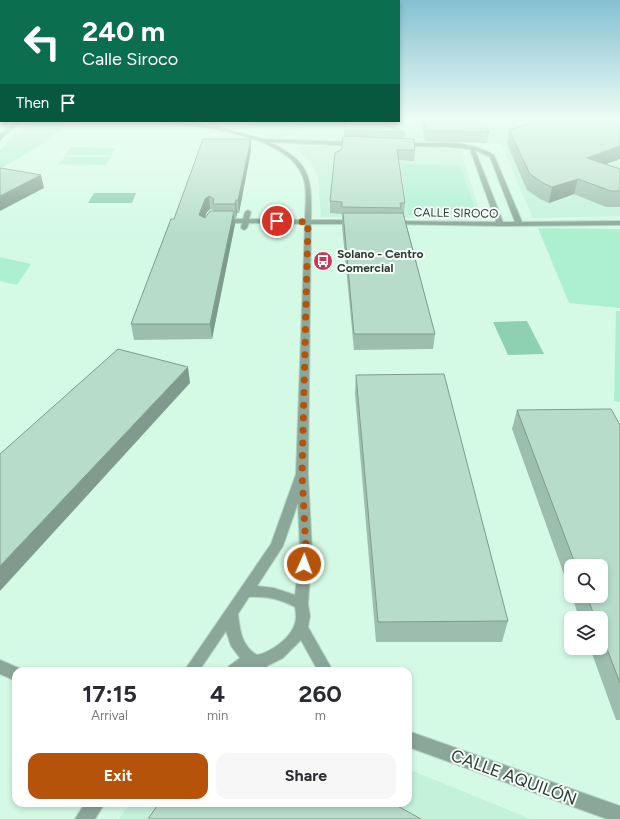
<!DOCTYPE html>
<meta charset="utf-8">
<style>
body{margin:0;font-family:Figtree,sans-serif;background:#f7f7f7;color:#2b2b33;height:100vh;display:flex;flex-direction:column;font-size:15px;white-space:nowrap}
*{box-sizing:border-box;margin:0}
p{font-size:13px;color:#7c7c81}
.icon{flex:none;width:22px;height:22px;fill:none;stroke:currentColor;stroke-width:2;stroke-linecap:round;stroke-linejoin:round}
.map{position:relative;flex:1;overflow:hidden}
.side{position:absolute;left:12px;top:667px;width:400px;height:140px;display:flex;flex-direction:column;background:#fff;border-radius:12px;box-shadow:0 2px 6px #0003}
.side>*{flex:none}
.guide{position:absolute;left:0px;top:0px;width:400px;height:122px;box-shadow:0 2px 6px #0003;background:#0b6e4f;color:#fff;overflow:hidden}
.buttons{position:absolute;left:564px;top:559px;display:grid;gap:8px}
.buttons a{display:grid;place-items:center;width:44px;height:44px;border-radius:8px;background:#fff;box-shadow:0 2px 6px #0003;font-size:20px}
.pin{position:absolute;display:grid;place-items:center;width:34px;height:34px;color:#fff;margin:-17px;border:2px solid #fff;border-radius:50%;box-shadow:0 1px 4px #0007}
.me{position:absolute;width:44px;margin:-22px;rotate:2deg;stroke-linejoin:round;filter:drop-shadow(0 0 3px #0008)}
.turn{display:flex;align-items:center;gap:14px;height:84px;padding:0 16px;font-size:18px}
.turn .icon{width:52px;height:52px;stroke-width:2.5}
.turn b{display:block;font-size:28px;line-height:34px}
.then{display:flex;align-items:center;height:38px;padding:0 16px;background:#0003;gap:8px;font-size:15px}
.eta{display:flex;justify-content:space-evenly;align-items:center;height:68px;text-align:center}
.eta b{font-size:24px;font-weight:700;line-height:28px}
.primary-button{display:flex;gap:8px;margin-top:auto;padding:8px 16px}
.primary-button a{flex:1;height:46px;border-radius:12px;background:#b45309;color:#fff;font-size:16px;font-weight:700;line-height:46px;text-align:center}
.primary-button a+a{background:#f7f7f7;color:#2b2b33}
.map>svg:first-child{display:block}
.built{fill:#c3f2d9}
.green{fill:#adf0cf}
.water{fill:#8ed1b0}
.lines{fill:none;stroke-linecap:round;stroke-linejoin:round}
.minor-casing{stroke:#b3d4c3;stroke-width:2}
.minor{fill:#8ba799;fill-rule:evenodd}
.wall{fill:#9dbeae;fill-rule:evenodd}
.shaded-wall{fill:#809b8d}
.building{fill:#b7ddca;stroke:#809b8d}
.route{stroke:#b45309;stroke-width:7;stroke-dasharray:0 12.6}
.labels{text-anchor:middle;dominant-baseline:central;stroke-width:4;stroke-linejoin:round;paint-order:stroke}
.far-street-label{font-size:12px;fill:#2d3d35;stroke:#f7fffb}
.far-poi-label{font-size:12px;font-weight:bold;fill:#2d3d35;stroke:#f7fffb;text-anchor:start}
.near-street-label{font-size:17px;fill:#2d3d35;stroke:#f7fffb}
</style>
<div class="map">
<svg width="620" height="819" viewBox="0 0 620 819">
<rect width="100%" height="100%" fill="#d4fae6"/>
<!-- built -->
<g class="built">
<path d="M 399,118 L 620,118 L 620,216 L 533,218 L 501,144 L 274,139 L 240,128 L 259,121 L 399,121 Z"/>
<path d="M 303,146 L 460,149 L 482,219 L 321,217 L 318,177 L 310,161 L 295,148 Z"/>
<path d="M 408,769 L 531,819 L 119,819 L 130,803 L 408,803 Z"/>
</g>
<!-- green -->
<g class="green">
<path d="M 39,121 L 84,121 L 65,126 L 44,143 L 0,169 L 0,150 C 16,136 16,126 39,121 Z"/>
<path d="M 294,125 L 309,129 L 290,136 L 275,132 Z"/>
<path d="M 71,147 L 116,148 L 111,155 L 65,155 Z"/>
<path d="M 65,157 L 111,157 L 105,165 L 58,164 Z"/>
<path d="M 401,164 L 460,165 L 477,216 L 408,215 Z"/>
<path d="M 538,228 L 620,229 L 620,308 L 569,303 Z"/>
<path d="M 0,257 L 31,264 L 17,285 L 0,281 Z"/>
<path d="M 616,311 L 620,311 L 620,402 L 614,401 Z"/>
</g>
<!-- water -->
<g class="water">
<path d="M 94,193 L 136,193 L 132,203 L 88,203 Z"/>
<path d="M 527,321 L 544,354 L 508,355 L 493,322 Z"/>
</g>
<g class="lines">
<!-- minor casing -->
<g class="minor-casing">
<g id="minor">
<path d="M 16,121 L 21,121 L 0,140 L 0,135 Z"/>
<path d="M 157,121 L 177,121 L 218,127 L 264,139 L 356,142 L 359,144 L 356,146 L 269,142 C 311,162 312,177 311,220 L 356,220 L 359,222 L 356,224 L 311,224 L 308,474 L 312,550 L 308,604 L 310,616 L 308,627 L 333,671 L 318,671 L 301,640 L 283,658 L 267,666 L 269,671 L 254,671 L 251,667 L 245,671 L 227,671 L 229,666 L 240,658 L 231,646 L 226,631 L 199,671 L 184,671 L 271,544 L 296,474 L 305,224 L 249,223 L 247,228 L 244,230 L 241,228 L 242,223 L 222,223 L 219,221 L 222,219 L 243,219 L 245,212 L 248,210 L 251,212 L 249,219 L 305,220 C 305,206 308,190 303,177 C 291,142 228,131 196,126 C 186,125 164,125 157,121 ZM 298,503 L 300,550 L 295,595 L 274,588 L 257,586 L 283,546 ZM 249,597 C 266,596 280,599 295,607 C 296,613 297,620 294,626 C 289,639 271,652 257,655 C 242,646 240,631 238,614 Z"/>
<path d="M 402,143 C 432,144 467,138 494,155 L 522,222 L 620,221 L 620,225 L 500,226 L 390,224 L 389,223 L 392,221 L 496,222 L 470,149 L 449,147 L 400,146 L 400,144 ZM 475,150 L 490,157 L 515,222 L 503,222 Z"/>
<path d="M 0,660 L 21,669 L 22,671 L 16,671 L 16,681 L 0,674 Z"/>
<path d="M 408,731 L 620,806 L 620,819 L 607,819 L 408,747 Z"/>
<path d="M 85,803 L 105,803 L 95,819 L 75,819 Z"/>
</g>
</g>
<!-- minor -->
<use href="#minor" class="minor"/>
</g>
<!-- wall -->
<g class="wall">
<path d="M 420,118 L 482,118 L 489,132 L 487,143 L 425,141 Z"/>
<path d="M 344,130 L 405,132 L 404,139 L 415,150 L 414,161 L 399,160 L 405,203 L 404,215 L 435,334 L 433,349 L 354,350 L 342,226 L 343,219 L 342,219 L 342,214 L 330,213 L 330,201 L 342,149 L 344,136 Z"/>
<path d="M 509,130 L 620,169 L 620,207 L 606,207 L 574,194 L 549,203 L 540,199 L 527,190 L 507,144 Z"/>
<path d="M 251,139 L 251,150 L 239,213 L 237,213 L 236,218 L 234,218 L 235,224 L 212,339 L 134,340 L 131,324 L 174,219 ZM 210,209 L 213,210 L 213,211 L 205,218 L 204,218 L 207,212 Z"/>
<path d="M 356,375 L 508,621 L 502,642 L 376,642 L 355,394 Z"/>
<path d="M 517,410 L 620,425 L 620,720 L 616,720 L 590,648 L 601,648 L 601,618 L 579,618 L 572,596 L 601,596 L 601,566 L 571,566 L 571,594 L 512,429 Z"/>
</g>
<!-- shaded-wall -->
<g class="shaded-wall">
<path d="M 251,139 L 251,150 L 239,213 L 238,200 Z"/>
<path d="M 620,146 L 620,159 L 583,173 L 587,158 Z"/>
<path d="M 41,175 L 44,188 L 0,211 L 0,196 Z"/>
<path d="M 578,179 L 574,194 L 549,203 L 552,187 Z"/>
<path d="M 209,196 L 210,209 L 207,212 L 201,228 L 199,215 L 205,199 Z"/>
<path d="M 236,200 L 237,213 L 236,218 L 235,204 Z"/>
<path d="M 234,211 L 235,224 L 212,339 L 210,324 Z"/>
<path d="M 188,367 L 190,383 L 0,591 L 0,566 Z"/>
</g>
<!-- building -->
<g class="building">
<path d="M 423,118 L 482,118 L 489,132 L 426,130 Z"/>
<path d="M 548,118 L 620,118 L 620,146 L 587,158 L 620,169 L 620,191 L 611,191 L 578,179 L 552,187 L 543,183 L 530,174 L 509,130 Z"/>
<path d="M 345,121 L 376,121 L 405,132 L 344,130 Z"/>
<path d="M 343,136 L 414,139 L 415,150 L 397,150 L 405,203 L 400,203 L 401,208 L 342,207 L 342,202 L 330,201 L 335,153 L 342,149 Z"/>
<path d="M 203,139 L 251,139 L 238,200 L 236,200 L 235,204 L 213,204 L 214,199 L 209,196 L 205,199 L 199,215 L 205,218 L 210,211 L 234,211 L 210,324 L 131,324 L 171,219 L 174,219 Z"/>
<path d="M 1,168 L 41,175 L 0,196 L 0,169 Z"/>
<path d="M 343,213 L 403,213 L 435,334 L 354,334 Z"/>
<path d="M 118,349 L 188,367 L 0,566 L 0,454 Z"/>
<path d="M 444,374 L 508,621 L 378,622 L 356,375 Z"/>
<path d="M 611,409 L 620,425 L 620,683 L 601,633 L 601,618 L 595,618 L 587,596 L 601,596 L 601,566 L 576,566 L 517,410 Z"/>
<path d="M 159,803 L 392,803 L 421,819 L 148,819 Z"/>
</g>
<!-- sky -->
<linearGradient id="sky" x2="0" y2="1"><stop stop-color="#84c0d2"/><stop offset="0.51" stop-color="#ecfdf4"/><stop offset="1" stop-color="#ecfdf4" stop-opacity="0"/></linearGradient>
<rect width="620" height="233" fill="url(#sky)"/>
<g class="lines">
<!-- route -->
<path class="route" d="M 277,221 L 308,222 L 302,474 L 306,550 L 304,564"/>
</g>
<!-- icons -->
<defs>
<g id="bus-disc" transform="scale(1)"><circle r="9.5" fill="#c83857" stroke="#f7fffb"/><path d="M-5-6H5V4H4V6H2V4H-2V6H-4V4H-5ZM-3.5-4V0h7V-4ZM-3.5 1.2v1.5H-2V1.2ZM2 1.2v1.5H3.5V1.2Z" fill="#fff"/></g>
</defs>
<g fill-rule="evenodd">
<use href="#bus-disc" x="323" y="261"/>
</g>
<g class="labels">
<!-- far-street labels -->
<g class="far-street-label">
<text transform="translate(456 213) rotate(1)">CALLE SIROCO</text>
</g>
<!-- far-poi labels -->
<g class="far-poi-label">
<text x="337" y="254">Solano - Centro<tspan x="337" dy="14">Comercial</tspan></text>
</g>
<!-- near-street labels -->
<g class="near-street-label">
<text transform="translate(514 777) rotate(20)">CALLE AQUILÓN</text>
</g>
</g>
</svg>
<div class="buttons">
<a><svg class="icon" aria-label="search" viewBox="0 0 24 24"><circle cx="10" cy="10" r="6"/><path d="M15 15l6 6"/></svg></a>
<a><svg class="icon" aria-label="layers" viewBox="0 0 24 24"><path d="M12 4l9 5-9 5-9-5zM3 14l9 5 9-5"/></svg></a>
</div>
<div class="pin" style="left:277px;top:221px;background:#d93025"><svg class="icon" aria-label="arrive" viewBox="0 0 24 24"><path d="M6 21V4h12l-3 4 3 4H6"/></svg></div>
<svg class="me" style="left:304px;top:564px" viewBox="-20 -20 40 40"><circle r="17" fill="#b45309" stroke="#fff" stroke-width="3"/><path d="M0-11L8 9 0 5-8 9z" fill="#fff"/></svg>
<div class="guide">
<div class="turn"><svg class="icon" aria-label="left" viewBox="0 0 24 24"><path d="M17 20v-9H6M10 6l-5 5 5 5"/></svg><div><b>240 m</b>Calle Siroco</div></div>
<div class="then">Then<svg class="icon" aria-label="arrive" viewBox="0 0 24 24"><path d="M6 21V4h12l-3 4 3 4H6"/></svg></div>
</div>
<section class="side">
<div class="eta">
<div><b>17:15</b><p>Arrival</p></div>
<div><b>4</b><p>min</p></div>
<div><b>260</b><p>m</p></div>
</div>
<div class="primary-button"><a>Exit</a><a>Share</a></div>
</section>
</div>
